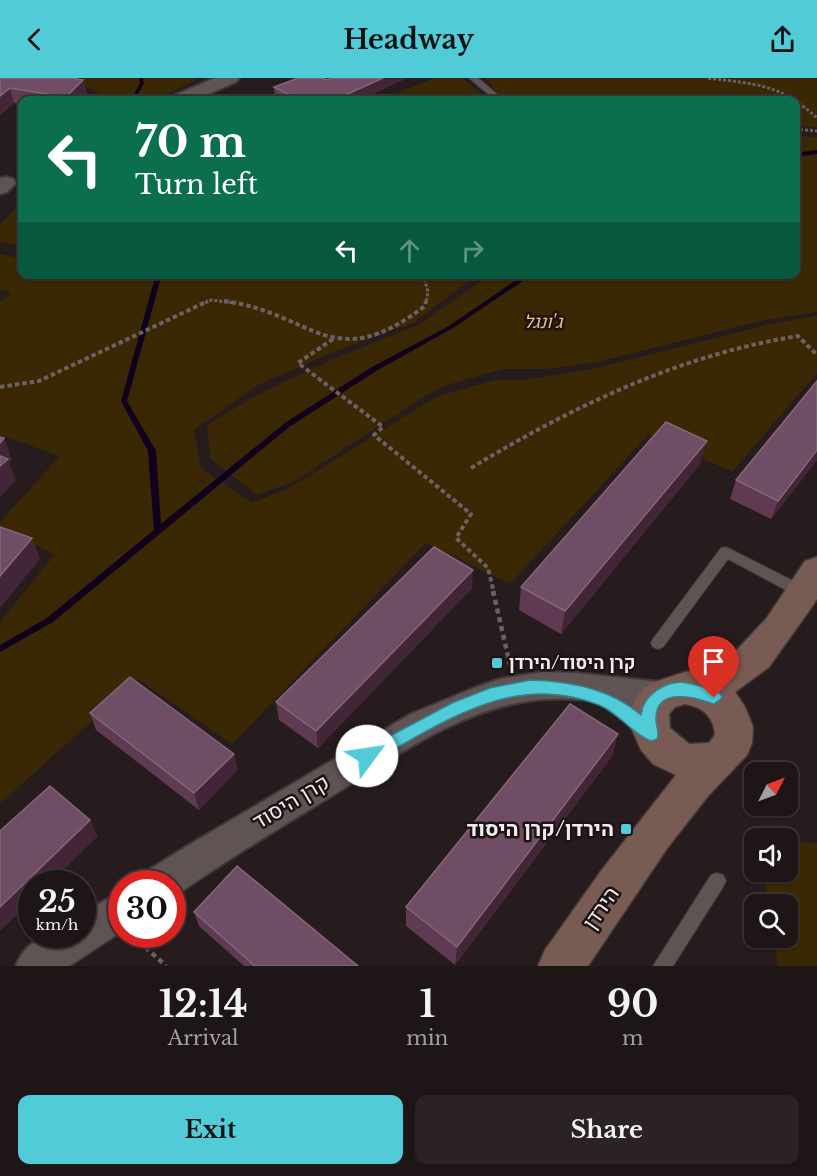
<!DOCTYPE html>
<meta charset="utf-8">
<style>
body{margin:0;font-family:"Libre Baskerville",Heebo,serif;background:#2a2223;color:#f1f3f6;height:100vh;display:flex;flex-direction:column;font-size:22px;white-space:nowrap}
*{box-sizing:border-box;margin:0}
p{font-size:20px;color:#a09fa1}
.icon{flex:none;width:33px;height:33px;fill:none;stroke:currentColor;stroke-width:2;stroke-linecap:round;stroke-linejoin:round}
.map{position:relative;height:888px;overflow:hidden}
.sheet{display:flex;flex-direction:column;background:#1d1516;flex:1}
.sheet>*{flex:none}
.banner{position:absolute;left:18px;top:18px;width:782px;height:183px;border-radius:12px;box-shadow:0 2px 4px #0004,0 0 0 2px #3b3435;background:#0b6e4f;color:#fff;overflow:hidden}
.needle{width:39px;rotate:48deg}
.fabs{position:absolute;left:744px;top:684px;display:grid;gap:12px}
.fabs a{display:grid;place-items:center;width:54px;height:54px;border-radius:12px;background:#1d1516;box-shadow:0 2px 4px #0004,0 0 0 2px #3b3435;font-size:30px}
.speed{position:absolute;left:18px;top:792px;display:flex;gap:12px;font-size:30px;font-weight:700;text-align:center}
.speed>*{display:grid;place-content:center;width:78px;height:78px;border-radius:50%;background:#1d1516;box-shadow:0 2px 4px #0004,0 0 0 2px #3b3435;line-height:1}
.speed small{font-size:15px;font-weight:400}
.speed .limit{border:9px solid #d22;background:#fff;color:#111}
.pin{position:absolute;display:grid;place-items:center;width:51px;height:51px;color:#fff;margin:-62px -26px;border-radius:50% 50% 50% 0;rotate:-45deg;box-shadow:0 0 6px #0007}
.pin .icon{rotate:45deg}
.me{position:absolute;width:66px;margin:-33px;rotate:59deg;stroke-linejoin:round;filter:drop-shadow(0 0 4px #0008)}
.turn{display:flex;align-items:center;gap:21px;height:126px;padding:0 18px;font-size:27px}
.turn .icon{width:78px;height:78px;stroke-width:2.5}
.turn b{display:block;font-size:42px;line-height:51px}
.lanes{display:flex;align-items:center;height:57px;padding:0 18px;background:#0003;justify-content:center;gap:30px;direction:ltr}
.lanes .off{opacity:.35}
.eta{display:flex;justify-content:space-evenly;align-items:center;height:102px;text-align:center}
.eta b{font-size:36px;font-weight:700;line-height:42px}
.primary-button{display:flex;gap:12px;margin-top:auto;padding:12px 18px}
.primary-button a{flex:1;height:69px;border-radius:12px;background:#52cbd9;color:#111;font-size:24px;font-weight:700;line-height:69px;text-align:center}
.primary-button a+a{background:#2a2223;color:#f1f3f6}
header{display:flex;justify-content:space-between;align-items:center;height:78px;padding:0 18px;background:#52cbd9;color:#111;font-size:27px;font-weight:700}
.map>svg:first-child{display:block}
.green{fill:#392803}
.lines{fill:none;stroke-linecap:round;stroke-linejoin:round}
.stream{fill:#10001e;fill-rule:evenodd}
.lane-casing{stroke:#413939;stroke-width:2}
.street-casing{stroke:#413939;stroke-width:4}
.secondary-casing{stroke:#413939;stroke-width:3}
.path-far2{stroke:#6b6162;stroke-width:3;stroke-dasharray:3 2;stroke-linecap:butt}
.path-far1{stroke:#6b6162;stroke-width:4;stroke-dasharray:4.5 3;stroke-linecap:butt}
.path{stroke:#6b6162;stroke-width:4.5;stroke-dasharray:5 4;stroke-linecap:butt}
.lane{fill:#605354;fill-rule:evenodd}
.street{fill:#605354;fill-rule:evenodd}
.secondary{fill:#785b52;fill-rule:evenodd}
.wall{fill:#5f3a53}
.shaded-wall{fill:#422637}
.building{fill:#6f4d64;stroke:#846679;stroke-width:1.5}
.route{fill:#52cbd9;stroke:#35848d;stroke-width:1.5}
.poi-dot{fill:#52cbd9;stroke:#1d1314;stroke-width:2}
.labels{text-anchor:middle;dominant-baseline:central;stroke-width:5;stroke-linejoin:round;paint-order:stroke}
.park-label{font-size:18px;font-style:italic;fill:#eac27c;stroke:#1d1314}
.poi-label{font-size:18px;font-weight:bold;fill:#f3ebec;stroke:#1d1314;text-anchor:start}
.near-street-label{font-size:21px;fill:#f3ebec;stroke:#1d1314}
.near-poi-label{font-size:21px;font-weight:bold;fill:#f3ebec;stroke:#1d1314;text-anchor:end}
</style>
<header><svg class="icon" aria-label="back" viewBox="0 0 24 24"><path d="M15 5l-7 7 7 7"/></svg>Headway<svg class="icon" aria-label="share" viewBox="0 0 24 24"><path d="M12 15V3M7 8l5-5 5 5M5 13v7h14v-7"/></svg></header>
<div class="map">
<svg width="817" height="888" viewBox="0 0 817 888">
<rect width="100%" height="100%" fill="#271c1d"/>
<!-- green -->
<g class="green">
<path d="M 78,0 L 200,0 L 155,22 L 92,22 L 98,14 L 81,7 Z"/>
<path d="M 434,0 L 462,0 L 489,22 L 381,22 Z"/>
<path d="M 485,0 L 817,0 L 817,50 L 795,47 L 795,22 L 509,22 L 498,15 Z"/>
<path d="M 795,58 L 817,59 L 817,234 L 761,243 L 598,284 L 546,291 L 503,291 L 447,307 L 425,318 L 295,403 L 257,417 L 211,381 L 207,347 L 257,317 L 329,283 L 418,247 L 490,197 L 795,196 Z"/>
<path d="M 22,124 L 22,168 L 0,164 L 0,147 Z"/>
<path d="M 0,176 L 22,181 L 22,196 L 477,197 L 413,245 L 341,271 L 258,307 L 194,352 L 201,390 L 252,425 L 291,409 L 438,318 L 495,302 L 524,302 L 593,291 L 774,245 L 817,238 L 817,295 L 732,394 L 649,356 L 510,506 L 426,465 L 232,666 L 138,601 L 0,726 L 0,544 L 55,476 L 0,452 L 0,444 L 60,378 L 0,357 L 0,224 L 12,215 L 0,212 Z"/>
<path d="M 788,764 L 817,765 L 817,888 L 778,888 L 774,860 L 788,860 L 788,826 L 768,826 L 763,794 L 788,794 Z"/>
</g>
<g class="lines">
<!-- stream -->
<g class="stream">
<path d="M 139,0 L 143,0 L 144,5 L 135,22 L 131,22 L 140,5 Z"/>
<path d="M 817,72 L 817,76 L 795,79 L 795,75 Z"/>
<path d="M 156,196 L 162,196 L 127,323 L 156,373 L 161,446 L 285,345 L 372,289 L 449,248 L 525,196 L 533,196 L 453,250 L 376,293 L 289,349 L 53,544 L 0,574 L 0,567 L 47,540 L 154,452 L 148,373 L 121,323 Z"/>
</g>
<!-- lane casing -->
<g class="lane-casing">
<g id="lane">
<path d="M 469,0 L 478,0 L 504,22 L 495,22 Z"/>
<path d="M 726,469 L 807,510 L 809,514 L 807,518 L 797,518 L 728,481 L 663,569 L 658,571 L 653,569 L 651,565 L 653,561 L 721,470 Z"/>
<path d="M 717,795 L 723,797 L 726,803 L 723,809 L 673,888 L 653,888 L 711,797 Z"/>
</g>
</g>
<!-- street casing -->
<g class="street-casing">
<g id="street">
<path d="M 215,0 L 239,0 L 236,4 L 194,22 L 171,22 L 173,18 Z"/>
<path d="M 6,99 L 13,101 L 16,105 L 7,114 L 0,116 L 0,100 Z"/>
<path d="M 543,594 L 576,595 L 660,604 L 672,608 L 676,618 L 672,628 L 660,632 C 617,627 572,616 529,623 C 459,633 397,677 338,714 C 282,748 227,782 173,819 L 172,806 L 142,806 L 147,793 L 189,767 L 411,636 L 474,610 L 500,601 Z"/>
<path d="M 122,813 L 122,853 L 69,888 L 16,888 C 29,856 52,856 82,856 L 82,835 Z"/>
</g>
</g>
<!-- secondary casing -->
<g class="secondary-casing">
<path id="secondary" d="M 817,479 L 817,521 L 811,530 L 769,589 L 735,614 L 745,629 L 753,649 L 752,665 L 747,677 L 708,718 L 668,769 L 588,888 L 538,888 L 545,872 L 601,793 L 676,697 L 653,686 L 641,672 L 629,645 L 632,629 L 637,618 L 649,606 L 685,594 L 713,590 L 730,579 L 766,541 L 805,483 ZM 685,626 C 703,629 714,639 715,657 L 709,665 L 689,666 L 670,650 L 669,636 L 675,629 Z"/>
</g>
<!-- path-far2 -->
<g class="path-far2">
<path d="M 708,0 C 755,6 781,6 817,40"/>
<path d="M 795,51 L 817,53"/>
<path d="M 423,196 L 428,214 L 426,225"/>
<path d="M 205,225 L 211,222 L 234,225"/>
</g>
<!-- path-far1 -->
<g class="path-far1">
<path d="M 224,223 C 314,235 332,299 425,228 L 426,223"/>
<path d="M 333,261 L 298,285 L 383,349 L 374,357 L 471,436 L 456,460 L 488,490 L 494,515"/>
<path d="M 0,309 L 39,303 L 208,223"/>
<path d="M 471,390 C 574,328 679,277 798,258 L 817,277"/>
</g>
<!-- path -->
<g class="path">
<path d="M 493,513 L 510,587"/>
<path d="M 132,857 L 166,888"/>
</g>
<!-- lane -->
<use href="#lane" class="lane"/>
<!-- street -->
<use href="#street" class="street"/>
<!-- secondary -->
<use href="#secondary" class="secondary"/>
</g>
<!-- wall -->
<g class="wall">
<path d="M 0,0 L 83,2 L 87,17 L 81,22 L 22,22 L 22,27 L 14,25 L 0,37 Z"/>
<path d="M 407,0 L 359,22 L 279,22 L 275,21 L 274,9 L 327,2 Z"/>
<path d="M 817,303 L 817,382 L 771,441 L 730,421 L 736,402 Z"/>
<path d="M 700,386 L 561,556 L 519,532 L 521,509 Z"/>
<path d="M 472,510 L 318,670 L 279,642 L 276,624 Z"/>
<path d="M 90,635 L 234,676 L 237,692 L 199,732 L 96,652 Z"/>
<path d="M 613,677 L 455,887 L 406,848 L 406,829 Z"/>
<path d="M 194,834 L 358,888 L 244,888 L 199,848 Z"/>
</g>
<!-- shaded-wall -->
<g class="shaded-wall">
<path d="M 383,0 L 407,0 L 359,22 L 334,22 Z"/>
<path d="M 83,2 L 87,17 L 81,22 L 67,22 L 66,19 Z"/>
<path d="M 10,10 L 14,25 L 0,37 L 0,18 Z"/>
<path d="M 4,360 L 12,382 L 9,385 L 16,402 L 0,419 L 0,365 Z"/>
<path d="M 707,363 L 700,386 L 561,556 L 565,533 Z"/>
<path d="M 817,372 L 817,382 L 771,441 L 778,423 Z"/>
<path d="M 32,460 L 40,481 L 0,530 L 0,498 Z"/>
<path d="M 473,492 L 472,510 L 318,670 L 316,653 Z"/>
<path d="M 618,656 L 613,677 L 455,887 L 457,869 Z"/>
<path d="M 234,676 L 237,692 L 199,732 L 194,715 Z"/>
<path d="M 90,742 L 98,758 L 49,806 L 32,806 L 32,823 L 0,853 L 0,829 Z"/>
</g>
<!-- building -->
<g class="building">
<path d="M 0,0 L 71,0 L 83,2 L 66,19 L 10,10 L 0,18 Z"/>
<path d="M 298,0 L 323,0 L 327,2 L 332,0 L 383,0 L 334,22 L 300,22 L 274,9 Z"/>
<path d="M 817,303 L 817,372 L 778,423 L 736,402 Z"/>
<path d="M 666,344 L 707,363 L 565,533 L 521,509 Z"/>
<path d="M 0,359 L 4,360 L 0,365 Z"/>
<path d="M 0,378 L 8,381 L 0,388 Z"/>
<path d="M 0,449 L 32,460 L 0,498 Z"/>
<path d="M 434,469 L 473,492 L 316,653 L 276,624 Z"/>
<path d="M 130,599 L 234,676 L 194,715 L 90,635 Z"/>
<path d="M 570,626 L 618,656 L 457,869 L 406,829 Z"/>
<path d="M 50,708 L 90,742 L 0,829 L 0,753 Z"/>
<path d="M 237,788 L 358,888 L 255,888 L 194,834 Z"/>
</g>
<!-- route -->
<path class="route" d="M 531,602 C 569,603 611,611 641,637 C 643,617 667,601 687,605 C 698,607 710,611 720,615 L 722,620 L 714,626 C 696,620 655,607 656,642 C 656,650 660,654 657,661 L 651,663 C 632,656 619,635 599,627 C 514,593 445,644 373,683 L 367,685 L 362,683 L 359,678 L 362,673 L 452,625 L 490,610 Z"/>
<!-- markers -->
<g class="poi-dot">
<rect x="491" y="579" width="12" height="12" rx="3"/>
<rect x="620" y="745" width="12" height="12" rx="3"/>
</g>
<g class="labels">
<!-- park labels -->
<g class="park-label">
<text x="543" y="244">ג'ונגל</text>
</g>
<!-- poi labels -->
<g class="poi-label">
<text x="509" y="585">קרן היסוד/הירדן</text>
</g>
<!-- near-street labels -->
<g class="near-street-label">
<text transform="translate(291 724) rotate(-31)">קרן היסוד</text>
<text transform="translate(601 830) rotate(-55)">הירדן</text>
</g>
<!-- near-poi labels -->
<g class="near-poi-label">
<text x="614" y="751">הירדן/קרן היסוד</text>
</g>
</g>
</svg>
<div class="fabs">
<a><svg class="needle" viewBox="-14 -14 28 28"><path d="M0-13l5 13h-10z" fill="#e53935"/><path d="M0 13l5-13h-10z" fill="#a09fa1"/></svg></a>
<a><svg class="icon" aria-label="sound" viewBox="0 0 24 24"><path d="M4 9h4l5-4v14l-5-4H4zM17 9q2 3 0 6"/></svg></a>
<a><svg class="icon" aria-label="search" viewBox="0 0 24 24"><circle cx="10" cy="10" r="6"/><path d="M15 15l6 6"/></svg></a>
</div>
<div class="speed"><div>25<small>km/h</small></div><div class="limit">30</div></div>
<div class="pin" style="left:714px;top:620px;background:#d93025"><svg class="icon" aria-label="arrive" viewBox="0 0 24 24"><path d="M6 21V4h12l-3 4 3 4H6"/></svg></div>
<svg class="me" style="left:367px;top:678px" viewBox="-20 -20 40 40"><circle r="19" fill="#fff"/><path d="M0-13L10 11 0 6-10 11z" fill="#52cbd9"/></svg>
<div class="banner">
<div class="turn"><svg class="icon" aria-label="left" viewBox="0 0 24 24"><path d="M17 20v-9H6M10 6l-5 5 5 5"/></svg><div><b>70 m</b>Turn left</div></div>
<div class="lanes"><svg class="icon" aria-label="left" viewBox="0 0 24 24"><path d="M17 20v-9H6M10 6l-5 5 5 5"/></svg><svg class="icon off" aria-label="ahead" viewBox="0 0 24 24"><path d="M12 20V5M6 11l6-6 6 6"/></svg><svg class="icon off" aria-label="right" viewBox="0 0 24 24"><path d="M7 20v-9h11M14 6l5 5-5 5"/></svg></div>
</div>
</div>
<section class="sheet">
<div class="eta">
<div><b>12:14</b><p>Arrival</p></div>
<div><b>1</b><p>min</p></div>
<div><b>90</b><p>m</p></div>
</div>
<div class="primary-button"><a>Exit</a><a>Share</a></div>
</section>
